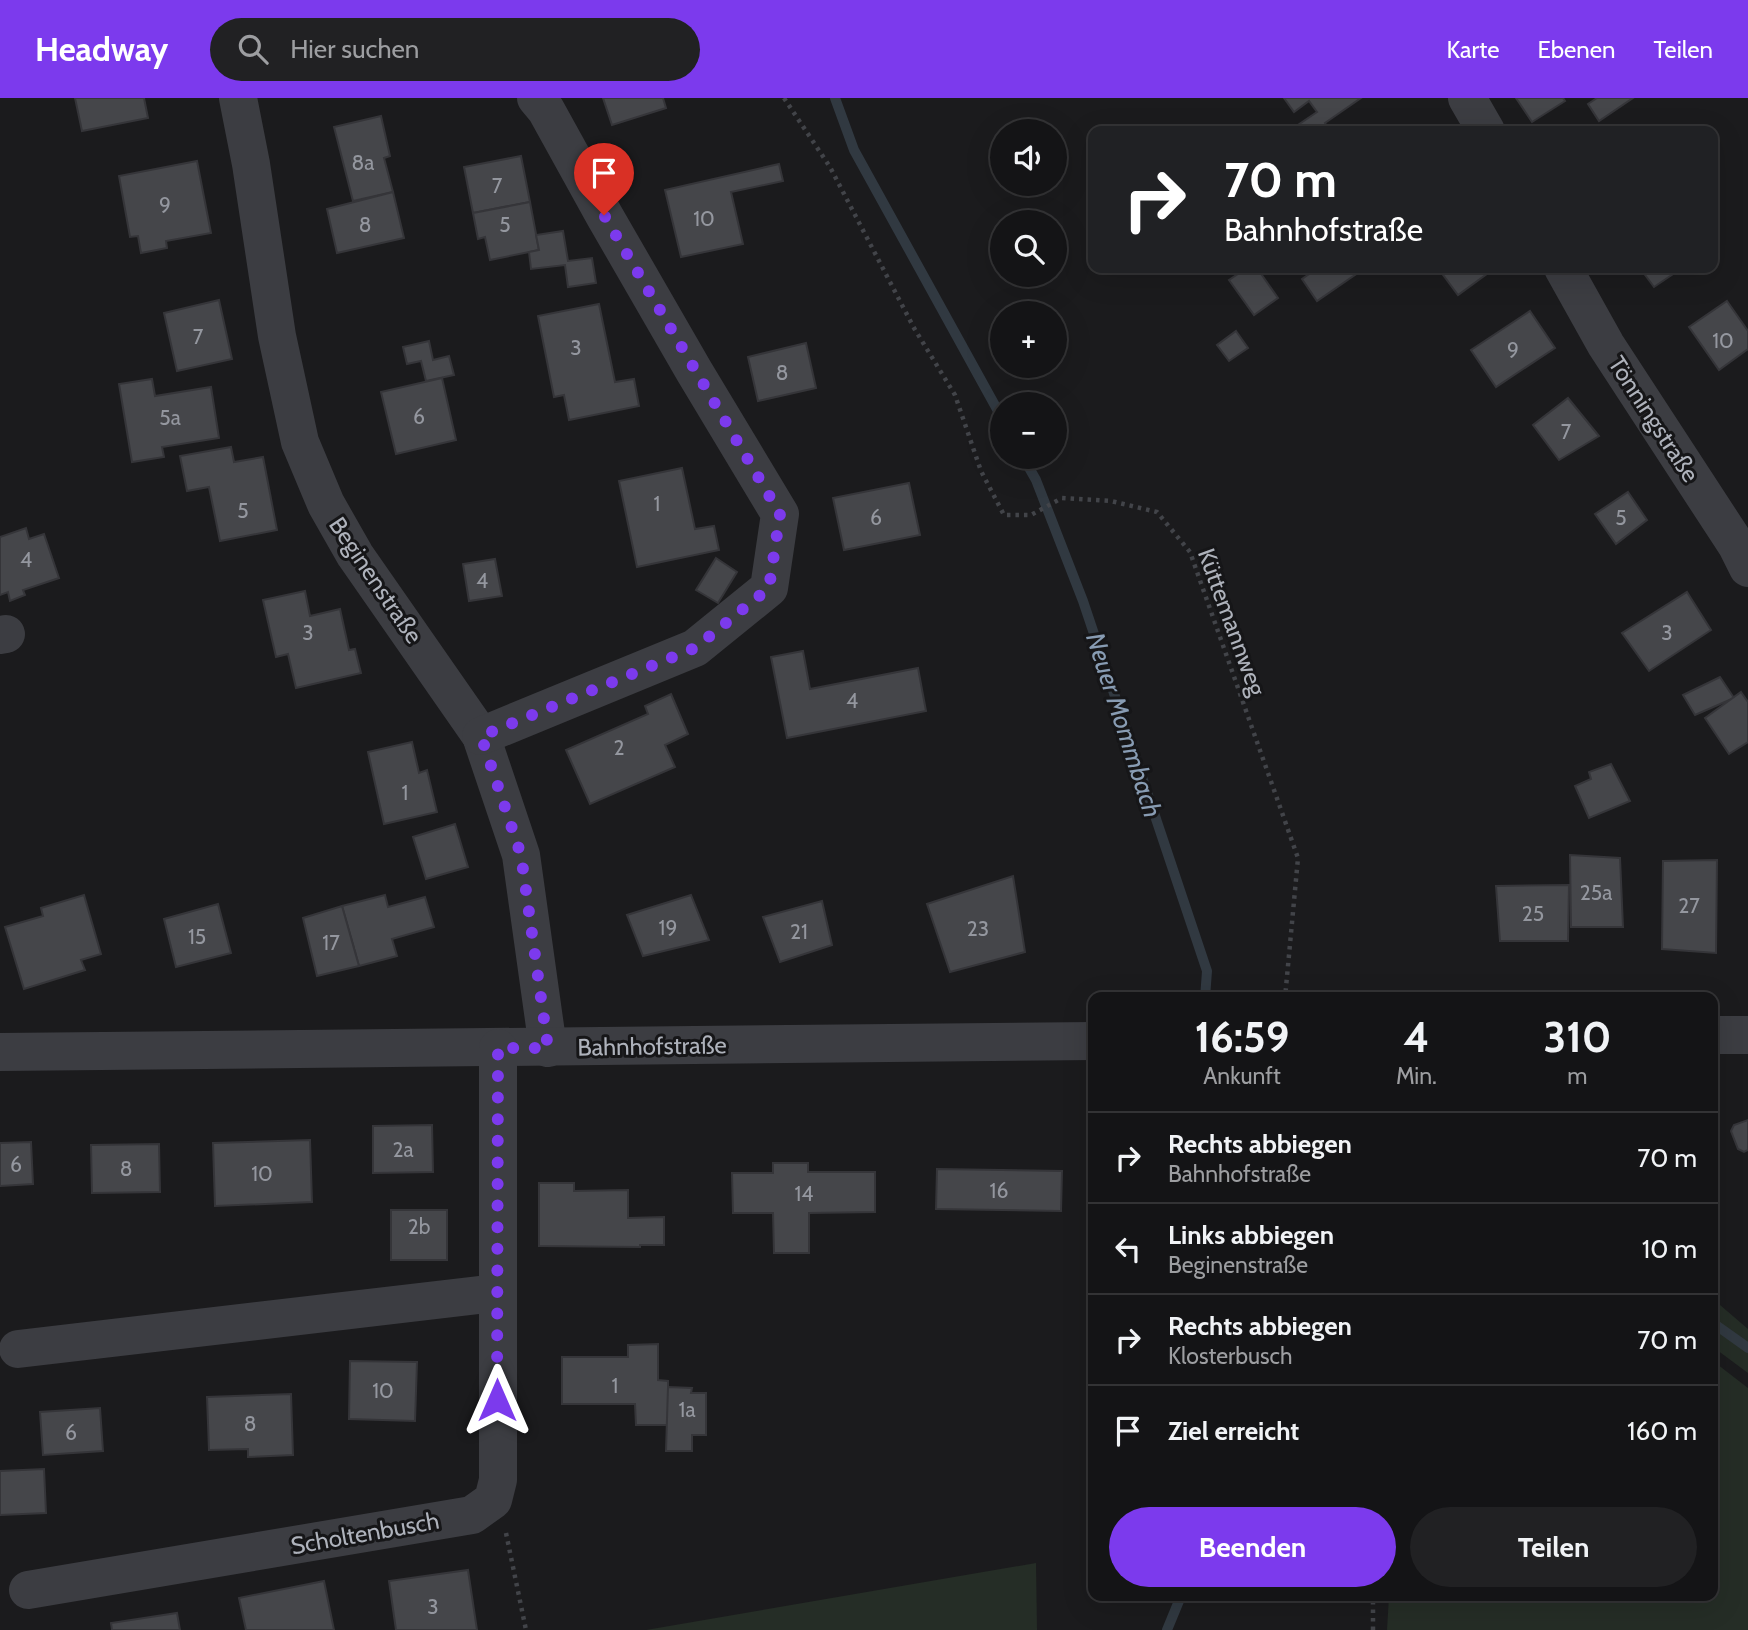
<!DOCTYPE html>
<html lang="de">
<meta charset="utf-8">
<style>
body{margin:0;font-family:Cabin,sans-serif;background:#212123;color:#f1f3f6;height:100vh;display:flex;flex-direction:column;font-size:26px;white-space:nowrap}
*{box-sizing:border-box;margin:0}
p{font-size:23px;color:#9d9ea1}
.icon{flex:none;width:38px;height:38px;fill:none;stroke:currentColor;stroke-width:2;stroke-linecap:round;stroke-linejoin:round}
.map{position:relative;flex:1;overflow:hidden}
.details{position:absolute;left:1088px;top:894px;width:630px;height:609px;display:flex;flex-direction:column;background:#141416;border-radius:14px;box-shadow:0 7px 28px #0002,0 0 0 2px #333335}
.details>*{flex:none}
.top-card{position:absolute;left:1088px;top:28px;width:630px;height:147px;border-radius:14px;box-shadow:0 7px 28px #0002,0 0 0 2px #333335;background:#202124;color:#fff;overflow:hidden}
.controls{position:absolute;left:990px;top:21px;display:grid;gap:14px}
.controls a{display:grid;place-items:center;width:77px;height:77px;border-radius:50%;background:#141416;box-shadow:0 7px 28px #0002,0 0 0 2px #333335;font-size:35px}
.pin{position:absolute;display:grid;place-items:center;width:60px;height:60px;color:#fff;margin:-72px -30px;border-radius:50% 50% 50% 0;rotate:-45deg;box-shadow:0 0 7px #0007}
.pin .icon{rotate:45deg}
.me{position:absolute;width:77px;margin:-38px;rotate:0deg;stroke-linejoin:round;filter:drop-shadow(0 0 5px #0008)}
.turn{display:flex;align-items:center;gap:24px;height:147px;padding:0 21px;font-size:32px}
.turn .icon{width:91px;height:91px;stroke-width:2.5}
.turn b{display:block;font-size:49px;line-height:60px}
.eta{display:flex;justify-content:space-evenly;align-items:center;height:119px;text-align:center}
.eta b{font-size:42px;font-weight:700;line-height:49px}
.cta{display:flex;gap:14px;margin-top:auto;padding:14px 21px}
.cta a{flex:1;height:80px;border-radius:42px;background:#7c3aed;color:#fff;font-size:28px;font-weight:700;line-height:80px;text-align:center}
.cta a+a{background:#212123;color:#f1f3f6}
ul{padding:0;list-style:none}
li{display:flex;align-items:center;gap:21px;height:91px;padding:0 21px;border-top:2px solid #333335}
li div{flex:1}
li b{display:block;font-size:26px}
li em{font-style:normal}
header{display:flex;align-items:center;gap:42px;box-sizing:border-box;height:98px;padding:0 35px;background:#7c3aed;color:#fff}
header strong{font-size:33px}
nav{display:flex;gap:38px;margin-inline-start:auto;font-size:24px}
.search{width:490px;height:63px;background:#212123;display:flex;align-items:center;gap:18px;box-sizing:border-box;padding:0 24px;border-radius:38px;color:#9d9ea1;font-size:26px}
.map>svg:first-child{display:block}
.green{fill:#252d26}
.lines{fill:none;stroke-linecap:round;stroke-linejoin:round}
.stream{stroke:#313941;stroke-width:10}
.building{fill:#45464a;stroke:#353539;stroke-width:2}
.path{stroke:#424449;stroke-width:4.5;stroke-dasharray:3.5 5;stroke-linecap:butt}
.minor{stroke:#3c3d42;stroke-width:38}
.route{stroke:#7c3aed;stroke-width:12;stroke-dasharray:0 21.6}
.labels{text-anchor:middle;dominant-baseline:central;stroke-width:6;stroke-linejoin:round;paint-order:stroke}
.number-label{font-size:21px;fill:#94979f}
.street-label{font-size:24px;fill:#aeb2bb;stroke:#161618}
.water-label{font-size:26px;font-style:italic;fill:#889cb3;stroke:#161618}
</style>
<header>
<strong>Headway</strong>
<div class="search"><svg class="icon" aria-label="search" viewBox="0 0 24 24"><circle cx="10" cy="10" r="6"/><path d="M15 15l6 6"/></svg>Hier suchen</div>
<nav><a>Karte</a><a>Ebenen</a><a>Teilen</a></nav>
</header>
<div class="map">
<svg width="1748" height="1532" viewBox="0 0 1748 1532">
<rect width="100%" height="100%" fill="#1b1b1d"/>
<!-- green -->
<g class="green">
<path d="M 1713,1201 L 1748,1231 L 1748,1275 L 1713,1249 Z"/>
<path d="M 1713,1263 L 1748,1290 L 1748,1532 L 1387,1532 L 1389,1498 L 1713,1498 Z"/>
<path d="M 1036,1465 L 1037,1532 L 646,1532 Z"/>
</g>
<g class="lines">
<!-- stream -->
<g class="stream">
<path d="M 835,0 L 854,52 L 1003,322"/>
<path d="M 1023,359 L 1036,382 L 1083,503 L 1207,873 L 1205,900"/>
<path d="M 1713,1225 L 1748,1250"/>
<path d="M 1167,1532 L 1181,1498"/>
</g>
</g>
<!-- building -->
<g class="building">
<path d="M 75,0 L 144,0 L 148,20 L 82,33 Z"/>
<path d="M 603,0 L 663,0 L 666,10 L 612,27 Z"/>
<path d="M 1284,0 L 1361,0 L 1325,25 L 1330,33 L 1289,33 L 1317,14 L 1309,3 L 1294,14 Z"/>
<path d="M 1516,0 L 1563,0 L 1565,3 L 1532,24 Z"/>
<path d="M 1597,0 L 1633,0 L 1599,23 L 1588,6 Z"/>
<path d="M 381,18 L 390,58 L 384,60 L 393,94 L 353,103 L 334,29 Z"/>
<path d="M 521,58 L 530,104 L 473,115 L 464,69 Z"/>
<path d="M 197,63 L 211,135 L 166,143 L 167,150 L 141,155 L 138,138 L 130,139 L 119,78 Z"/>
<path d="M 779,66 L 783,83 L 731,94 L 743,146 L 681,159 L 665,92 Z"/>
<path d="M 393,94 L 404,140 L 337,155 L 327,111 Z"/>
<path d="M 530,104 L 539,152 L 490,162 L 485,139 L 478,141 L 473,115 Z"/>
<path d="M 563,133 L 568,163 L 592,160 L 596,185 L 568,189 L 565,167 L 531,171 L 529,154 L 539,152 L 536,137 Z"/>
<path d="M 1247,170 L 1257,170 L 1278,200 L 1254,217 L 1229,182 Z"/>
<path d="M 1318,170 L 1365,170 L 1317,203 L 1302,181 Z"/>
<path d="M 1438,170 L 1495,170 L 1458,197 Z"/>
<path d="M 1640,170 L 1682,170 L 1654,189 Z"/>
<path d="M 219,202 L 232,261 L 177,273 L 164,215 Z"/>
<path d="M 1727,203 L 1748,233 L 1748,251 L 1719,272 L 1689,229 Z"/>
<path d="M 599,206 L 615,284 L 634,281 L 639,308 L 569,322 L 564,297 L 554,299 L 538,218 Z"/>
<path d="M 1530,213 L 1555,250 L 1496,289 L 1471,252 Z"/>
<path d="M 1236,233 L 1248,250 L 1229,263 L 1217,247 Z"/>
<path d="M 429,243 L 433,262 L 449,258 L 454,277 L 426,283 L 421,263 L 407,266 L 403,249 Z"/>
<path d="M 806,245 L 816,290 L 758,303 L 748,259 Z"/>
<path d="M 442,280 L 456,342 L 396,356 L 381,294 Z"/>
<path d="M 152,281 L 155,298 L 211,289 L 219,340 L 162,349 L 164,359 L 132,364 L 119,286 Z"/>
<path d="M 1568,300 L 1599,338 L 1559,362 L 1533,327 Z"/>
<path d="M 231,349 L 234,364 L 263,359 L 277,432 L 220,443 L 209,389 L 187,393 L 180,358 Z"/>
<path d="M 682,370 L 695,431 L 714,428 L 719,452 L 637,469 L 619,383 Z"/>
<path d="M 909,385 L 920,437 L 844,452 L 833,400 Z"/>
<path d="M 1628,394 L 1647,422 L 1616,446 L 1595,416 Z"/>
<path d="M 26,430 L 29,441 L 44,436 L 59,480 L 23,492 L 25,497 L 10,503 L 8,494 L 0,497 L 0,439 Z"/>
<path d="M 716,460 L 737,474 L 718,505 L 696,492 Z"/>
<path d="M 495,461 L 502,498 L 469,503 L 463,466 Z"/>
<path d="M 305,493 L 310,518 L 340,511 L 349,552 L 355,551 L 361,575 L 296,590 L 288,556 L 276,559 L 263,502 Z"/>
<path d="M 1687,494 L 1711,532 L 1649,573 L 1622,535 Z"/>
<path d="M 803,553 L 810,591 L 918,570 L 926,613 L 787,640 L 771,559 Z"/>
<path d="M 1720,579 L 1734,600 L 1695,617 L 1683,597 Z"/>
<path d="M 1741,594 L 1748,604 L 1748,644 L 1729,656 L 1705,620 Z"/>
<path d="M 671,596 L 688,636 L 665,647 L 675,669 L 590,706 L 566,652 L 648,616 L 645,608 Z"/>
<path d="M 412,644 L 419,675 L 427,672 L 437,714 L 384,726 L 368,654 Z"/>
<path d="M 1611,666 L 1630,703 L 1589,720 L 1575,688 L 1591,681 L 1589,674 Z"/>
<path d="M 455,726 L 468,769 L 426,781 L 413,739 Z"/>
<path d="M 1570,757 L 1620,760 L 1623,829 L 1571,829 Z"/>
<path d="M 1717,762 L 1716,855 L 1662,851 L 1663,763 Z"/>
<path d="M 1013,778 L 1025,854 L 950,874 L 927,806 Z"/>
<path d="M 1569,787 L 1568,843 L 1500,843 L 1496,788 Z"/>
<path d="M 84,797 L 101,856 L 81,862 L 85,872 L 24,891 L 5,829 L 43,818 L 41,810 Z"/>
<path d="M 385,797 L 388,809 L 425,799 L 434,829 L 392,841 L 397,858 L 359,868 L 342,808 Z"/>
<path d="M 691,797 L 709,842 L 643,858 L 627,817 Z"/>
<path d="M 822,803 L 832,847 L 780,864 L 763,819 Z"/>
<path d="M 218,806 L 231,855 L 176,869 L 164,821 Z"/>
<path d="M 342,808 L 359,868 L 317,878 L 303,820 Z"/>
<path d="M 1748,1022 L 1748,1052 L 1744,1054 L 1738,1051 L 1731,1033 L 1734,1027 Z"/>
<path d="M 432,1027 L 433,1074 L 373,1075 L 373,1028 Z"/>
<path d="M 310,1042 L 312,1104 L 215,1108 L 213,1045 Z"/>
<path d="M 31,1044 L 33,1086 L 0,1088 L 0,1045 Z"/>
<path d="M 159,1046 L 160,1094 L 92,1095 L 91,1047 Z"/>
<path d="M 773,1065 L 808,1065 L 808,1074 L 875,1074 L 875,1114 L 809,1115 L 809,1155 L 774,1155 L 773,1115 L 733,1115 L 732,1075 L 773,1075 Z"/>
<path d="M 937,1071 L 1062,1073 L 1061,1113 L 936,1111 Z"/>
<path d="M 539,1085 L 574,1085 L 574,1093 L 628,1092 L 628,1120 L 664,1119 L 664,1147 L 640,1147 L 640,1149 L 539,1148 Z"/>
<rect x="391" y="1112" width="56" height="50"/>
<path d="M 658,1246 L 658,1282 L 668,1283 L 668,1327 L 636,1327 L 635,1306 L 562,1306 L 562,1259 L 628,1259 L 628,1247 Z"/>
<path d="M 350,1263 L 417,1264 L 415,1323 L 349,1321 Z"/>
<path d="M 668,1289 L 692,1290 L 691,1295 L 706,1295 L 706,1337 L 692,1337 L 692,1353 L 666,1353 Z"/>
<path d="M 291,1296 L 293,1357 L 248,1359 L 248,1351 L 209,1352 L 207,1299 Z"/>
<path d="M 100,1310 L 103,1353 L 43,1357 L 40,1314 Z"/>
<path d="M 44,1371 L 46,1415 L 0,1417 L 0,1373 Z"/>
<path d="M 468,1472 L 477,1532 L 396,1532 L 389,1483 Z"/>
<path d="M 324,1483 L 334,1532 L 246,1532 L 239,1500 Z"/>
<path d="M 177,1515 L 180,1532 L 112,1532 L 111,1525 Z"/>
</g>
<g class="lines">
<!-- path -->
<g class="path">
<path d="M 784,0 L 830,69 L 914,230 L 955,297 L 981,373 L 1004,417 L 1031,417 L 1062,400 L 1111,403 L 1157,414 L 1190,454 L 1298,760 L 1285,900"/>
<path d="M 506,1435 L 526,1532"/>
<path d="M 1373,1532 L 1373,1498"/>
</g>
<!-- minor -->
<g class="minor">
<path d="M 238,0 L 251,66 L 277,238 L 300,344 L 326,406 L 355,457 L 481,638 L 521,757 L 548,950"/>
<path d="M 1467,0 L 1486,33"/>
<path d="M 1563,170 L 1606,247 L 1737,448 L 1748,470"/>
<path d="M 0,537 L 6,536"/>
<path d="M 481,638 L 695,550 L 769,490 L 780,416 L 694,273 L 604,117 L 546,12 L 536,0"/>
<path d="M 1713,937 L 1748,937"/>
<path d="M 0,954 L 1094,943"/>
<path d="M 18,1251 L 496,1195"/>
<path d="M 28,1492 L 472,1417 L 493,1402 L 498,1382 L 498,950"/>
</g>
</g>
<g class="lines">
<!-- route -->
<path class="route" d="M 497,1302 L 498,950 L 548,950 L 521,757 L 481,638 L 695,550 L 769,490 L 780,416 L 604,117"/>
</g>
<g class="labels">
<!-- number labels -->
<g class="number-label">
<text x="363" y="64">8a</text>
<text x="497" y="87">7</text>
<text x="165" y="106">9</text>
<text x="704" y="120">10</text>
<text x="365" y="126">8</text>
<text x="505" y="126">5</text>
<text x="198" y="238">7</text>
<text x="1723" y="242">10</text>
<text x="576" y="249">3</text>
<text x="1513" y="251">9</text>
<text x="782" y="274">8</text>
<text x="419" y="318">6</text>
<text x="170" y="319">5a</text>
<text x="1566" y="333">7</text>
<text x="657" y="405">1</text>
<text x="243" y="412">5</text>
<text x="876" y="419">6</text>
<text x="1621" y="419">5</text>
<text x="26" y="461">4</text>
<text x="482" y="482">4</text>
<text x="308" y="534">3</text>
<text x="1667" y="534">3</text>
<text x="852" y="602">4</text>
<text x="619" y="649">2</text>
<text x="405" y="694">1</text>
<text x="1596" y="794">25a</text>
<text x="1689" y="807">27</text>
<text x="1533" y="815">25</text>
<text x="668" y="829">19</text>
<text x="978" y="830">23</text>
<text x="799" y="833">21</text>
<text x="197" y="838">15</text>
<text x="331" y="844">17</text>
<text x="403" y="1051">2a</text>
<text x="16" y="1066">6</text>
<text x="126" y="1070">8</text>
<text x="262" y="1075">10</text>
<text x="999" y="1092">16</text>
<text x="804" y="1095">14</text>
<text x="419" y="1128">2b</text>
<text x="615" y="1287">1</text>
<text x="383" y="1292">10</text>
<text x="687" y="1311">1a</text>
<text x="250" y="1325">8</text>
<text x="71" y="1334">6</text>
<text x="433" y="1508">3</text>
</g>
<!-- street labels -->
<g class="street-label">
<text transform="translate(1654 321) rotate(57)">Tönningstraße</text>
<text transform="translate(376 482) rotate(56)">Beginenstraße</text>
<text transform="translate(1232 524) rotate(70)">Küttemannweg</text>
<text transform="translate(652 948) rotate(-1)">Bahnhofstraße</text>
<text transform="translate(365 1435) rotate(-10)">Scholtenbusch</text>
</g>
<!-- water labels -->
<g class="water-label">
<text transform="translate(1124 627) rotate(72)">Neuer Mommbach</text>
</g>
</g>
</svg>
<div class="controls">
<a><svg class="icon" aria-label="sound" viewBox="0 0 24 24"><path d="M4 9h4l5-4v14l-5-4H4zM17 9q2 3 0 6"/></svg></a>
<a><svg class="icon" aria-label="search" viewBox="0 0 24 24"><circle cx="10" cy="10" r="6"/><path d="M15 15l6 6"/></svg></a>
<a>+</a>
<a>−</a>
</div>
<div class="pin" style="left:604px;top:117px;background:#d93025"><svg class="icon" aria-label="arrive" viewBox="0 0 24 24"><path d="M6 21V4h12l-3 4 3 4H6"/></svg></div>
<svg class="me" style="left:497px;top:1302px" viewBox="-20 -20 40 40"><path d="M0-17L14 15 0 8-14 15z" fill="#7c3aed" stroke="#fff" stroke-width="4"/></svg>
<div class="top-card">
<div class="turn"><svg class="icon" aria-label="right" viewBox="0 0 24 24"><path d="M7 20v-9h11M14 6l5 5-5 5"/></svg><div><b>70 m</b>Bahnhofstraße</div></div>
</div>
<section class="details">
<div class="eta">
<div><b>16:59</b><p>Ankunft</p></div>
<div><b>4</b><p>Min.</p></div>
<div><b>310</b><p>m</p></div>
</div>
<ul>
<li><svg class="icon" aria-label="right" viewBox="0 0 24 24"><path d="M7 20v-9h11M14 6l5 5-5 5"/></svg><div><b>Rechts abbiegen</b><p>Bahnhofstraße</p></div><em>70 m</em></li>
<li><svg class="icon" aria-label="left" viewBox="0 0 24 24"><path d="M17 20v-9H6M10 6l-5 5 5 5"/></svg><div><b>Links abbiegen</b><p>Beginenstraße</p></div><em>10 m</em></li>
<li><svg class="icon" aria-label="right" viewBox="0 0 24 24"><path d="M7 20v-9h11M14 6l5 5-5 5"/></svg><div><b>Rechts abbiegen</b><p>Klosterbusch</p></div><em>70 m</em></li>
<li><svg class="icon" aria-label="arrive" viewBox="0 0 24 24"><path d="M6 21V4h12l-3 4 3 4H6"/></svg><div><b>Ziel erreicht</b></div><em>160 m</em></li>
</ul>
<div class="cta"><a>Beenden</a><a>Teilen</a></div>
</section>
</div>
